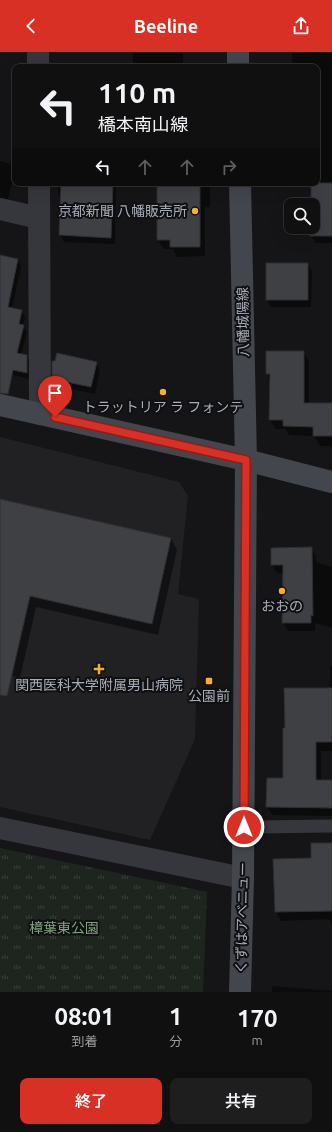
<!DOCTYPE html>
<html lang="ja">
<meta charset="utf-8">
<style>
body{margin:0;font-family:Ubuntu,"Noto Sans JP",sans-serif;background:#1e1e1f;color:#f1f3f6;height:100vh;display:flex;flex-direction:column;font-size:15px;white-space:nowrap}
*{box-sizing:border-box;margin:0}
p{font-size:13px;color:#9c9d9f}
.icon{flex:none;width:22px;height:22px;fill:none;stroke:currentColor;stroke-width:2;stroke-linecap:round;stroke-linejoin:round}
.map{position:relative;height:940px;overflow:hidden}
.details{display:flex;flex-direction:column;background:#101011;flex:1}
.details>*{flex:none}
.hud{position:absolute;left:12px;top:12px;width:308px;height:122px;border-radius:8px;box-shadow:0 4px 16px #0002,0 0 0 1px #303031;background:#101011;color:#f1f3f6;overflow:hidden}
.buttons{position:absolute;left:284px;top:146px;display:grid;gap:8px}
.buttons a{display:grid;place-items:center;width:36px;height:36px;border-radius:8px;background:#101011;box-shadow:0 4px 16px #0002,0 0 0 1px #303031;font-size:20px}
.pin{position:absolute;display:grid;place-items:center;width:34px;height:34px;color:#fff;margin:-41px -17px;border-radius:50% 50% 50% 0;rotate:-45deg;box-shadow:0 0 4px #0007}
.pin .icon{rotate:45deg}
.me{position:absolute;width:44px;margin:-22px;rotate:0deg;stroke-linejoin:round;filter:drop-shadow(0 0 3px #0008)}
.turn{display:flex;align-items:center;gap:14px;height:84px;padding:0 20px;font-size:18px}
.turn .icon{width:52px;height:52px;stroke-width:2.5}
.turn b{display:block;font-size:28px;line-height:34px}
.lanes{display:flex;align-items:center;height:38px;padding:0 20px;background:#0003;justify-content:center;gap:20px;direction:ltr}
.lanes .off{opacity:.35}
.eta{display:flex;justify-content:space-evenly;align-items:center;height:68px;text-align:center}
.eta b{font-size:24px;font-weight:600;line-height:28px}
.button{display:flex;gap:8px;margin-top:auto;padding:8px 20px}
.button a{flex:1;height:46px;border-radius:8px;background:#d93025;color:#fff;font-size:16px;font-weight:600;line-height:46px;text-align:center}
.button a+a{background:#1e1e1f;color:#f1f3f6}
header{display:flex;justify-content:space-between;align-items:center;height:52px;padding:0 20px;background:#d93025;color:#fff;font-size:18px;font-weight:600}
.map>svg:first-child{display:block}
.built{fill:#212124}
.park{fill:url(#park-tufts)}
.shadow{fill:#0007}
.building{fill:#3f4044;stroke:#2f2f33}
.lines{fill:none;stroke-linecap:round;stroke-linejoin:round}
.lane{stroke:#36373c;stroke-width:13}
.street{stroke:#36373c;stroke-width:22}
.secondary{stroke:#44464d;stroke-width:22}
.route-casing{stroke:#8d1f18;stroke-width:10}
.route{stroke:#d93025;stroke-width:7}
.poi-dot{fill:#f6ae2f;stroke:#101012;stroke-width:1.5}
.labels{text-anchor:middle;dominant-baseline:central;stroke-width:4;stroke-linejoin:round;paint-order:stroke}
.poi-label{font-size:14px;fill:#a7adb8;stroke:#101012}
.street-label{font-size:14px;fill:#a7adb8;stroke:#101012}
.park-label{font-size:14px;fill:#7ea37f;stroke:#101012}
</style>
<header><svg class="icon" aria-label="back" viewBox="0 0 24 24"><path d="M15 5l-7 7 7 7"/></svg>Beeline<svg class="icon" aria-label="share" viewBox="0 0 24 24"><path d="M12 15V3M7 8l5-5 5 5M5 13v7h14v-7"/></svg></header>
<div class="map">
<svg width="332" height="940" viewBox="0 0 332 940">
<defs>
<pattern id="park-tufts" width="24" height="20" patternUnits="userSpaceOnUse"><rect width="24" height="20" fill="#1d251e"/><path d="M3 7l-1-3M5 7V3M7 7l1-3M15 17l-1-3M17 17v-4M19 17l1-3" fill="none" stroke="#3b423d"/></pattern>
</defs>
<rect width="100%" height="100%" fill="#151517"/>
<!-- built -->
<path class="built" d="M 0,385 L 179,430 L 188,444 L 178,542 L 199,547 L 195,687 L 150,788 L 0,755 Z"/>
<!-- park -->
<path class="park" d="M 0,796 L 207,840 L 203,940 L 0,940 Z"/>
<!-- shadow -->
<g class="shadow">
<rect x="133" y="0" width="50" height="15"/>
<path d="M 292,0 L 332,0 L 332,191 L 316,191 L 311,184 L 311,175 L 313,175 L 312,131 L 317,131 L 317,15 L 292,15 Z"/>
<path d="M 0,109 L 11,112 L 15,119 L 7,151 L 0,149 Z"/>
<path d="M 58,131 L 116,131 L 115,192 L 64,190 L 60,183 L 61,147 L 58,141 Z"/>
<path d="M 158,131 L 210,131 L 210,155 L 205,155 L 205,204 L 177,205 L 173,197 L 164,197 L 158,188 Z"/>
<path d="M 0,204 L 18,208 L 21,214 L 12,256 L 21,259 L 25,265 L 23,274 L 27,280 L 21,303 L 27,304 L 30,310 L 30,327 L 0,320 Z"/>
<path d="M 308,212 L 312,219 L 311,255 L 271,255 L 267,248 Z"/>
<path d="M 304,300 L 309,310 L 309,352 L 332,352 L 332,394 L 320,394 L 314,384 L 289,383 L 286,377 L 276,377 L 270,368 L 271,329 L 267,322 Z"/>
<path d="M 96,311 L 100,318 L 95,342 L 57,334 L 53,326 Z"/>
<path d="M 0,448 L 171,486 L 177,498 L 158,583 L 36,555 L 20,626 L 0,621 Z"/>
<path d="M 311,496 L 316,504 L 316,510 L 332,515 L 332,576 L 315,571 L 315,579 L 288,579 L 283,570 L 284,521 L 277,521 L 272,513 Z"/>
<path d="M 330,614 L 332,614 L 332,699 L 321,699 L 321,729 L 332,729 L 332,764 L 272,763 L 267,754 L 284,727 L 286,677 L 330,637 Z"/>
<path d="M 332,792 L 332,874 L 329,867 L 281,869 L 276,860 Z"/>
<path d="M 272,934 L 332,939 L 332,940 L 272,940 Z"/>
</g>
<!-- building -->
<g class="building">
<path d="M 61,131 L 113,131 L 111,186 L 59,183 Z"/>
<path d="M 157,131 L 200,131 L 200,195 L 170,195 L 170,188 L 157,188 Z"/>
<path d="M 311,131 L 332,131 L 332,184 L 310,184 L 310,175 L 313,175 L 313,153 L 311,153 Z"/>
<path d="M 0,203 L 18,207 L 8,255 L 22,258 L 19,272 L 24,273 L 17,301 L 27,303 L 27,321 L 13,318 L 8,342 L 0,341 Z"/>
<rect x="266" y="211" width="42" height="37"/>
<path d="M 266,299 L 304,299 L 304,351 L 332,351 L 332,384 L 313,384 L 313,375 L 283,374 L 283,368 L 269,368 L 270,322 L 266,322 Z"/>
<path d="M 57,301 L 97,310 L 91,335 L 52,327 L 52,309 L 55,309 Z"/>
<path d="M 0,447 L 171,486 L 152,572 L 30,544 L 7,644 L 0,643 Z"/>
<path d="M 312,495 L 313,564 L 311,563 L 311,571 L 282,571 L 283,513 L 271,513 L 271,496 Z"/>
<path d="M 284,636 L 332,636 L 332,690 L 316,690 L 316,728 L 332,728 L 332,756 L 266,755 L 267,726 L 283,726 L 283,676 L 285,676 Z"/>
<path d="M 311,791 L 332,791 L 332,859 L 275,860 L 273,807 L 311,806 Z"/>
</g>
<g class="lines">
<!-- lane -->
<path class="lane" d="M 244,775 L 332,774"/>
<!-- street -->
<g class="street">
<path d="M 38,0 L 38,15"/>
<path d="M 39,131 L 40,362"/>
<path d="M 0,157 L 39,166"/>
<path d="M 0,776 L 243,826"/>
</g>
<!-- secondary -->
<g class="secondary">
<path d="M 238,0 L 238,15"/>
<path d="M 240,131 L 246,408 L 243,826 L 240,940"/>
<path d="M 0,353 L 246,408 L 332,430"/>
</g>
</g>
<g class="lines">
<!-- route casing -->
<g class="route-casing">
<path id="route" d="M 55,365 L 246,408 L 244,775"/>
</g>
<!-- route -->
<use href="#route" class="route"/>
</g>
<!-- markers -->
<g class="poi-dot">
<circle cx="195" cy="159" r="4"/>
<circle cx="163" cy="340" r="4"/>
<circle cx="282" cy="539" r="4"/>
<path d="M97 611h4v4h4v4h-4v4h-4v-4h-4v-4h4z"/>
<rect x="205" y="625" width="8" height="8" rx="2"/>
</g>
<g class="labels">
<!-- poi labels -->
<g class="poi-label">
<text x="187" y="159" text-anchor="end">京都新聞 八幡販売所</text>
<text x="163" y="355">トラットリア ラ フォンテ</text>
<text x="282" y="554">おおの</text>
<text x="99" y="633">関西医科大学附属男山病院</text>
<text x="209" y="644">公園前</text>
</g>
<!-- street labels -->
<g class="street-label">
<text transform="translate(243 270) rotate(-91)">八幡城陽線</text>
<text transform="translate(242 866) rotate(-89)">くずはアベニュー</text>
</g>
<!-- park labels -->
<g class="park-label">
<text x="64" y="876">樟葉東公園</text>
</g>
</g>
</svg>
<div class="buttons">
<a><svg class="icon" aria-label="search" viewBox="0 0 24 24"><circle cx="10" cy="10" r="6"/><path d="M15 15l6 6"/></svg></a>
</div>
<div class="pin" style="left:55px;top:365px;background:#d93025"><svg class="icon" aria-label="arrive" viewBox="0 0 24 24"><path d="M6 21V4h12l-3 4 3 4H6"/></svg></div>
<svg class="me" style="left:244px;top:775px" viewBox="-20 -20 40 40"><circle r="17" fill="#d93025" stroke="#fff" stroke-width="3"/><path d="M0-11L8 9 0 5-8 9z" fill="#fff"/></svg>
<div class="hud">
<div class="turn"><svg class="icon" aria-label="left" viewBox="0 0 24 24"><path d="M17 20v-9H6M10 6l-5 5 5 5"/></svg><div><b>110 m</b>橋本南山線</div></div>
<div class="lanes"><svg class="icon" aria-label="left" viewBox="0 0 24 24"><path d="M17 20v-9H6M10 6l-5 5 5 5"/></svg><svg class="icon off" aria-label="ahead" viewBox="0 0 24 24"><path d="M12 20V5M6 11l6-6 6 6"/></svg><svg class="icon off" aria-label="ahead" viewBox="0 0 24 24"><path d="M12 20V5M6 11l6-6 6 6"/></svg><svg class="icon off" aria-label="right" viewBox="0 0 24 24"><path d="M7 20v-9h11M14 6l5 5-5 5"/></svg></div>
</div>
</div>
<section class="details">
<div class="eta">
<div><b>08:01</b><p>到着</p></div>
<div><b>1</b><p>分</p></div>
<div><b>170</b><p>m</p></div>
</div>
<div class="button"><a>終了</a><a>共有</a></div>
</section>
